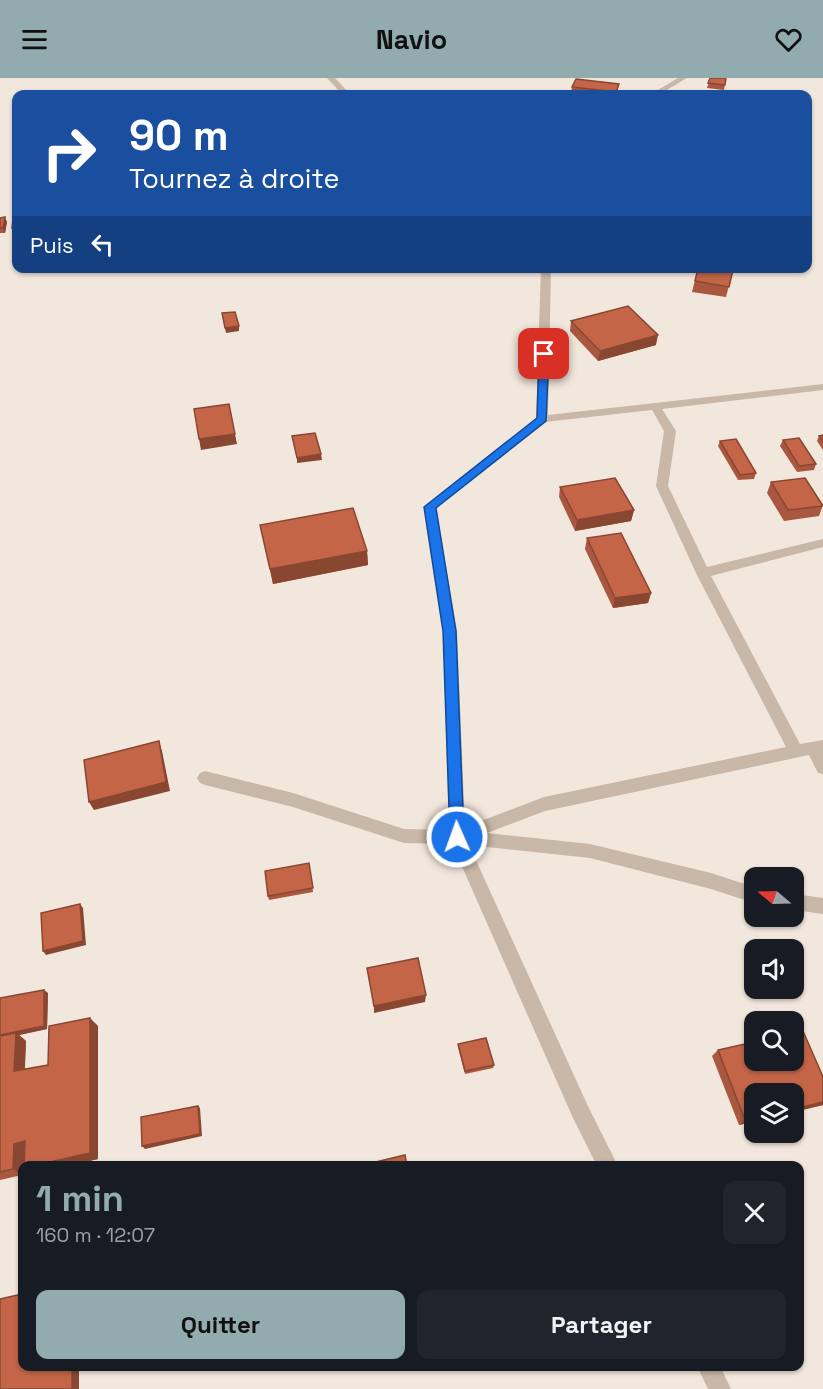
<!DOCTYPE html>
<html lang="fr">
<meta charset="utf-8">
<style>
body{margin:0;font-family:"Space Grotesk",sans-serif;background:#20242c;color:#f1f3f6;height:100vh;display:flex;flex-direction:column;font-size:22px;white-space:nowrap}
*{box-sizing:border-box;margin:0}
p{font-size:20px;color:#9ea1a6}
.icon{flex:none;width:33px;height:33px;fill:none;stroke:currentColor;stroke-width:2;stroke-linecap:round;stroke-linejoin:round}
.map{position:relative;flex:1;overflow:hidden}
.panel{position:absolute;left:18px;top:1083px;width:786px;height:210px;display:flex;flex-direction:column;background:#171b24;border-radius:12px;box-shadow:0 2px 4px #0004}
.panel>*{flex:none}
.guide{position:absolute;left:12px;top:12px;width:800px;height:183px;border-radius:12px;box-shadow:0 2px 4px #0004;background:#1a4fa0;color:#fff;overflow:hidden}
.needle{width:39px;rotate:289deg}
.controls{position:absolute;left:744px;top:789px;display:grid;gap:12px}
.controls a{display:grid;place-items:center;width:60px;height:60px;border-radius:12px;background:#171b24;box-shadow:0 2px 4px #0004;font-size:30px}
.pin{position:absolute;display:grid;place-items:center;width:51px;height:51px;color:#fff;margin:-26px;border-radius:12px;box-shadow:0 3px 9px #0006}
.me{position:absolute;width:66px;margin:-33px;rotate:358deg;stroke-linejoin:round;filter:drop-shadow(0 0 4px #0008)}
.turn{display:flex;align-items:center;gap:21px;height:126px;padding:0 18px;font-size:27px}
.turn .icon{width:78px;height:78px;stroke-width:2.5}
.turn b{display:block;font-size:42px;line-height:51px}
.then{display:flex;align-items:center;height:57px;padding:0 18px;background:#0003;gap:12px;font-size:22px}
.round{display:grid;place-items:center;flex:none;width:63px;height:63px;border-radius:12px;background:#20242c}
.head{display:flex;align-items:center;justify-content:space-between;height:102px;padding:0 18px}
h1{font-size:36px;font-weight:800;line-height:45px;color:#92abae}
.action{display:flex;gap:12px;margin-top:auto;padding:12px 18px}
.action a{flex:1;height:69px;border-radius:12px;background:#92abae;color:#111;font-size:24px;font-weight:800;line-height:69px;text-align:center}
.action a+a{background:#20242c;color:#f1f3f6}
header{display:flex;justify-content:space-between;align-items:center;height:78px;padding:0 18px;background:#92abae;color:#111;font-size:27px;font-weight:800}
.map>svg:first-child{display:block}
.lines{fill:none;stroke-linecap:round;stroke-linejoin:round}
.minor{fill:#c9b7a8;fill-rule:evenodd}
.wall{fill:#a9573e}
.shaded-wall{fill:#894732}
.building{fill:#c46548;stroke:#894732;stroke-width:1.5}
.route{fill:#1a73e8;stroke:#114b97;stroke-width:1.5}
</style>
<header><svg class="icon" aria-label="menu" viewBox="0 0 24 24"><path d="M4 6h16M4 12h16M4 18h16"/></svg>Navio<svg class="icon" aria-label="heart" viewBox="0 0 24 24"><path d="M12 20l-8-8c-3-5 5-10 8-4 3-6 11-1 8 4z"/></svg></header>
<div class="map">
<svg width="823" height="1311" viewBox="0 0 823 1311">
<rect width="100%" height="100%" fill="#f2e7dc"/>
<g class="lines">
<!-- minor -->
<g class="minor">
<path d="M 327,0 L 335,0 L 350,16 L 342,16 Z"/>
<path d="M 678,0 L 687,0 L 660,16 L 651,16 Z"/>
<path d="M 541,190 L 551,190 L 548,337 L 823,306 L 823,312 L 662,331 L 676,353 L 668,408 L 707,489 L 823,461 L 823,469 L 711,498 L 800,666 L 823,662 L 823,696 L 818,695 L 809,677 L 545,733 L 487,755 L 590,766 L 711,795 L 754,809 L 754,825 L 711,811 L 590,780 L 469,767 L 587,1026 L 618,1088 L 597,1088 L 573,1040 L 452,766 L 404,765 L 293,729 L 205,707 L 200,705 L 197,700 L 200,695 L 205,693 L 293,715 L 404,751 L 449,752 L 443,553 L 424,429 L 536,340 ZM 652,332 L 664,353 L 656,408 L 696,495 L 786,669 L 544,719 L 465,749 L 457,553 L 436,430 L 545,344 Z"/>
<path d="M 794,816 L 823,820 L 823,836 L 794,832 Z"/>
<path d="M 697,1288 L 720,1288 L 731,1311 L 708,1311 Z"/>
</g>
</g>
<!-- wall -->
<g class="wall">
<path d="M 726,0 L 724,12 L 707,10 L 710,1 Z"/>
<path d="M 619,6 L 617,16 L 571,16 L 572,9 Z"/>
<path d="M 16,127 L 16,155 L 13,155 L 12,150 Z"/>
<path d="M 0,140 L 7,144 L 5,155 L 0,155 Z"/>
<path d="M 698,190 L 733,192 L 726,219 L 692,214 Z"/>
<path d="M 571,243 L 656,267 L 598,283 L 570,253 Z"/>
<path d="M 823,357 L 823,372 L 817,363 L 819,358 Z"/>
<path d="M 783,362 L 816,386 L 814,392 L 797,394 L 780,368 Z"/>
<path d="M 720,363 L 756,395 L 754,401 L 738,402 L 718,368 Z"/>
<path d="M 771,404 L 823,427 L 819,438 L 784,443 L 767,415 Z"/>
<path d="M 560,409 L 634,432 L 631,443 L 575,453 L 559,419 Z"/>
<path d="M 260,447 L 367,473 L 368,487 L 273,506 Z"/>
<path d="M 587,460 L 651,515 L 648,525 L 613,530 L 585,471 Z"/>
<path d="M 309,785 L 313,814 L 269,822 L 268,818 Z"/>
<path d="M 48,915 L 47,951 L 19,957 L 26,963 L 25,991 L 48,987 L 98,948 L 98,1081 L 68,1088 L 24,1088 L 25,1072 L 22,1088 L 22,1097 L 0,1102 L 0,920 Z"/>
<path d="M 458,966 L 494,987 L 493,990 L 465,996 L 458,969 Z"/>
<path d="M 718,972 L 823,999 L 823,1027 L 739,1047 L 712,978 Z"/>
</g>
<!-- shaded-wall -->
<g class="shaded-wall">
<path d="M 5,139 L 7,144 L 5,155 L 3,150 Z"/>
<path d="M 239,248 L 239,253 L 226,255 L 225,250 Z"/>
<path d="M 658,257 L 656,267 L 598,283 L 600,273 Z"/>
<path d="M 235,356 L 237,366 L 201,372 L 199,361 Z"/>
<path d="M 321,376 L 322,382 L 297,385 L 297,380 Z"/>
<path d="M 634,432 L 631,443 L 575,453 L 577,442 Z"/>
<path d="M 367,473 L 368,487 L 273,506 L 270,491 Z"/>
<path d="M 651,515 L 648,525 L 613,530 L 615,520 Z"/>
<path d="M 159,663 L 162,673 L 170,713 L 94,732 L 89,724 Z"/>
<path d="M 80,826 L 83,830 L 86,867 L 46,877 L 43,873 Z"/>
<path d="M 44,912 L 48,915 L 47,951 L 19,957 L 26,963 L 24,1001 L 14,993 L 0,961 Z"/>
<path d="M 426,917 L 425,924 L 374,935 L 374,928 Z"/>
<path d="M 90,940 L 98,948 L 98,1081 L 68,1088 L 32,1088 Z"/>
<path d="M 823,1024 L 823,1027 L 794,1034 L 794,1031 Z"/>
<path d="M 198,1028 L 200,1030 L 202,1058 L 145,1071 L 142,1068 Z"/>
<path d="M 754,1040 L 754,1043 L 739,1047 L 745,1042 Z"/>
<path d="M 25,1063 L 36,1069 L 25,1072 L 24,1088 L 22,1088 L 22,1096 L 13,1091 L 14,1066 Z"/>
<rect x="72" y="1288" width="7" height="23"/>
</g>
<!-- building -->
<g class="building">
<path d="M 710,0 L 726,0 L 725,7 L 708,5 Z"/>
<path d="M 576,1 L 619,6 L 616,14 L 572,9 Z"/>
<path d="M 15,127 L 16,127 L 16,150 L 12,150 Z"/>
<path d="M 5,139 L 3,150 L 0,150 L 0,140 Z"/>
<path d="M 698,190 L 723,190 L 733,192 L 729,209 L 695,203 Z"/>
<path d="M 628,228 L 658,257 L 600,273 L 571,243 Z"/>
<path d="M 235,234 L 239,248 L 225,250 L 222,235 Z"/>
<path d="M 229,326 L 235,356 L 199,361 L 194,331 Z"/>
<path d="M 315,355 L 321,376 L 297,380 L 292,358 Z"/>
<path d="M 823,357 L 823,363 L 819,358 Z"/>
<path d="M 799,360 L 816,386 L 799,388 L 783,362 Z"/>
<path d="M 736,361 L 756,395 L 740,397 L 720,363 Z"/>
<path d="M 615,400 L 634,432 L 577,442 L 560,409 Z"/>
<path d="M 805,400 L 823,428 L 788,432 L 771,404 Z"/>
<path d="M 353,430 L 367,473 L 270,491 L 260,447 Z"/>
<path d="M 621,455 L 651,515 L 615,520 L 587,460 Z"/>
<path d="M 159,663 L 166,704 L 89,724 L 84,682 Z"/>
<path d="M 309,785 L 313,810 L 268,818 L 265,793 Z"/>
<path d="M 80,826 L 83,863 L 43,873 L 41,835 Z"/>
<path d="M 418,880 L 426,917 L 374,928 L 367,890 Z"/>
<path d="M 44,912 L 44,948 L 0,957 L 0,920 Z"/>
<path d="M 90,940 L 90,1075 L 32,1088 L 24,1088 L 25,1063 L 14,1066 L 13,1091 L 0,1094 L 0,958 L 16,955 L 14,993 L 48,987 L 49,948 Z"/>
<path d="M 803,953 L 823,999 L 823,1024 L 794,1031 L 794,1016 L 754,1016 L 754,1040 L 745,1042 L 718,972 L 754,964 L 754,982 L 794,982 L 794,955 Z"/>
<path d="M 486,960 L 494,987 L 465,993 L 458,966 Z"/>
<path d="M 198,1028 L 200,1056 L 142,1068 L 141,1039 Z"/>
<path d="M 405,1077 L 407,1088 L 359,1088 Z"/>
<path d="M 22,1216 L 22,1288 L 72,1288 L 72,1311 L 0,1311 L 0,1221 Z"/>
<path d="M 209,1288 L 219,1288 L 209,1291 Z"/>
</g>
<!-- route -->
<path class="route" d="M 544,273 L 549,276 L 546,343 L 436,430 L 456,553 L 464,759 L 457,766 L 450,759 L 443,553 L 424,429 L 537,340 L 539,276 Z"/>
</svg>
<div class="controls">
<a><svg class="needle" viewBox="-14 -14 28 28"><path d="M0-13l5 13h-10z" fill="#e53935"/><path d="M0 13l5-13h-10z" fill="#9ea1a6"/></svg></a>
<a><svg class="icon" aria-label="sound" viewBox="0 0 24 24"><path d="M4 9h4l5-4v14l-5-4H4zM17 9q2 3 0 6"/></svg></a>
<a><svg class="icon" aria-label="search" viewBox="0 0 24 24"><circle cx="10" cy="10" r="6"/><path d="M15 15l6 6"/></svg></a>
<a><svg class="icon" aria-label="layers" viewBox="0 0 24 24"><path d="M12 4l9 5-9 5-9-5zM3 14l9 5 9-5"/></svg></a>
</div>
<div class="pin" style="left:544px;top:276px;background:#d93025"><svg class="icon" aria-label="arrive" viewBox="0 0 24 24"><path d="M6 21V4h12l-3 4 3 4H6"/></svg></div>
<svg class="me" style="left:457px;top:759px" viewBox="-20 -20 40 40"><circle r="17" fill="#1a73e8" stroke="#fff" stroke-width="3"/><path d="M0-11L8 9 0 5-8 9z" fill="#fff"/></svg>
<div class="guide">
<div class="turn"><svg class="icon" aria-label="right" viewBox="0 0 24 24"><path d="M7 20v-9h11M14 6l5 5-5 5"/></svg><div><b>90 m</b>Tournez à droite</div></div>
<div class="then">Puis<svg class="icon" aria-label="left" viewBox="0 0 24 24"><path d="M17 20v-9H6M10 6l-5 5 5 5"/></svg></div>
</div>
<section class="panel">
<div class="head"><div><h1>1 min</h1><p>160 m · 12:07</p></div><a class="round"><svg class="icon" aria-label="close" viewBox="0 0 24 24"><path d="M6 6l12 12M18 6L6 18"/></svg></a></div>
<div class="action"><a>Quitter</a><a>Partager</a></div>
</section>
</div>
